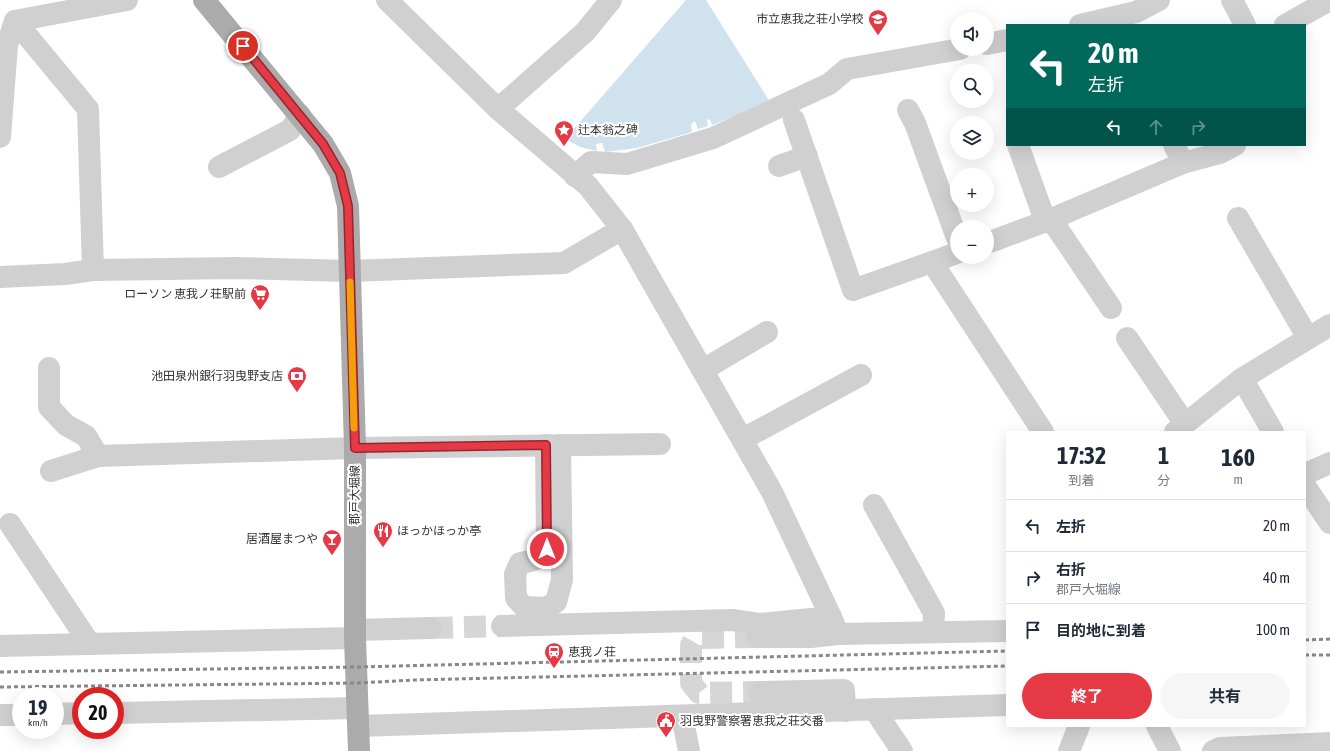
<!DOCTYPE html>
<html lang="ja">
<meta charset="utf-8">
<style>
body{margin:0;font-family:"Asap Condensed","Noto Sans JP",sans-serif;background:#f6f6f7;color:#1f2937;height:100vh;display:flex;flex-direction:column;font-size:15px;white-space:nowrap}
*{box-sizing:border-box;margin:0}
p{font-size:13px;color:#747a83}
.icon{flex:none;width:22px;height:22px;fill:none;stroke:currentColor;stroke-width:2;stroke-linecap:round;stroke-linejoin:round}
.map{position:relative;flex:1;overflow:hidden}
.panel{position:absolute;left:1006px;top:431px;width:300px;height:296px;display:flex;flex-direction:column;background:#fff;border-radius:0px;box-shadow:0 4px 16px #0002}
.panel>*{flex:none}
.guide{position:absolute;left:1006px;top:24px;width:300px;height:122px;border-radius:0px;box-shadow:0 4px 16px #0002;background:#00695c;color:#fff;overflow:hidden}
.tools{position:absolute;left:950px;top:12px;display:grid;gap:8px}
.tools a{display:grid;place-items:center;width:44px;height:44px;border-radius:50%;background:#fff;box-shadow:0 4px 16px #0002;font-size:20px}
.speed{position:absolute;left:12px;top:687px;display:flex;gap:8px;font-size:20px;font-weight:700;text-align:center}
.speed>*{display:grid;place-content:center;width:52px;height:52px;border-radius:50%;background:#fff;box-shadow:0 4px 16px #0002;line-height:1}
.speed small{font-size:10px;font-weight:400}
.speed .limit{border:6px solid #d22;background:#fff;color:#111}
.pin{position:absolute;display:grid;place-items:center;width:34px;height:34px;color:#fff;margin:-17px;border:2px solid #fff;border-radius:50%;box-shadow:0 1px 4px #0007}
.me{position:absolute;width:44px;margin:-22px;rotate:0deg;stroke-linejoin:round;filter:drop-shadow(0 0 3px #0008)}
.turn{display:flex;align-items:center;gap:14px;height:84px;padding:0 16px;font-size:18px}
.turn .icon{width:52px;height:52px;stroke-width:2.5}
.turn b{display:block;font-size:28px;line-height:34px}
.lanes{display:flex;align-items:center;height:38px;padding:0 16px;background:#0003;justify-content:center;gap:20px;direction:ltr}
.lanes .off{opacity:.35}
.eta{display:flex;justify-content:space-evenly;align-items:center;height:68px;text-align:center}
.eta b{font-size:24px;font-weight:700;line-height:28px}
.button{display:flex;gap:8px;margin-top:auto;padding:8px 16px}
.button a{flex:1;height:46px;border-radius:24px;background:#e63946;color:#fff;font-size:16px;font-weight:700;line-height:46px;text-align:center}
.button a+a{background:#f6f6f7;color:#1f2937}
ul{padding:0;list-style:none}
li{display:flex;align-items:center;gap:12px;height:52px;padding:0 16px;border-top:1px solid #e0e1e3}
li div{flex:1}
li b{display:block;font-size:15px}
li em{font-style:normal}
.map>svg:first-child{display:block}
.water{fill:#cfe2ee}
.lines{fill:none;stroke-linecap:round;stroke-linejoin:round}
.minor-tunnel{stroke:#d6d6d6;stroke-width:22;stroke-dasharray:22 11;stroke-linecap:butt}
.minor{stroke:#d0d0d0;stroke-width:22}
.major{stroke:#ababab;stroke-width:22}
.rail{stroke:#888;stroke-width:3;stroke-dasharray:4 3;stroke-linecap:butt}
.route-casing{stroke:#96252e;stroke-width:10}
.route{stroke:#e63946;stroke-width:7}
.slow{stroke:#f59e0b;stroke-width:7}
.labels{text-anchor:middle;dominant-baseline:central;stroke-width:4;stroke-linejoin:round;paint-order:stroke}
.poi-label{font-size:12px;fill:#333;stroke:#fff;text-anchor:end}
.street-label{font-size:12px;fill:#333;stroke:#fff}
</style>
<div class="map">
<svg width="1330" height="751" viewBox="0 0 1330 751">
<rect width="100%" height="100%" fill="#fff"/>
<!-- water -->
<path class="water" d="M 686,0 L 706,0 L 770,102 L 712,125 L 710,119 L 707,120 L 708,126 L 698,129 L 695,121 L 691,124 L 692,132 L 637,148 L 605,152 L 602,143 L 596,144 L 597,151 L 580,147 L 565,139 Z"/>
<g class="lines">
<!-- minor-tunnel -->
<g class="minor-tunnel">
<path d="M 431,628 L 502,626"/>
<path d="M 757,637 L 695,638 L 691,645 L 691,683 L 699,693 L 759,692"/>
</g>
<!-- minor -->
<g class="minor">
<path d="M 387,0 L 498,109"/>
<path d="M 611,0 L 585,32 L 498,109 L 588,186 L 622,229 L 772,492 L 831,617"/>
<path d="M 1232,0 L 1245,25"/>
<path d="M 1080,25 L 1136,12 L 1159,0"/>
<path d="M 1285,25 L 1330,0"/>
<path d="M 987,44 L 1007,40"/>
<path d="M 908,110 L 915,123 L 957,238"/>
<path d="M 794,120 L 853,290 L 932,262"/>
<path d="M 0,137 L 7,45 L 15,21"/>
<path d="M 1018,145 L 1042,212 L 1057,228 L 1111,308"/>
<path d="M 1174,145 L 1183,163"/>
<path d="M 779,166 L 807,156"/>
<path d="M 219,167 L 290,130 L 300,115"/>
<path d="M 575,176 L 591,162 L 627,164 L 713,138 L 829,84 L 847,69 L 960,49"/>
<path d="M 1238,218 L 1308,338"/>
<path d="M 987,243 L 1049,220 L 1183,163 L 1220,153 L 1235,145"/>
<path d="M 957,253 L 932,262 L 1043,432"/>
<path d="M 93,270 L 88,109 L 15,21 L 127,0"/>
<path d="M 0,277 L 65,274 L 93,270 L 236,268 L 350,271 L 564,263 L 622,229"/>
<path d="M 1127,338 L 1185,424"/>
<path d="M 49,368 L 49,407 L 66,425 L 86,436 L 98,456"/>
<path d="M 703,370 L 767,332"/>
<path d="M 1240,380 L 1247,387 L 1273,432"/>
<path d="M 1175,432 L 1240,380 L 1330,325"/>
<path d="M 743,439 L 861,375"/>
<path d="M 546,445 L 547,549 C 540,560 532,561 520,563 L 515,574 L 516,598 L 524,607 L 546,608 L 556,602 L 562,580 L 560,445"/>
<path d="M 51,471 L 98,456 L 355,448 L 660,444"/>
<path d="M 1305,474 L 1330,463"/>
<path d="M 1305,486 L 1330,523"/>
<path d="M 874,505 L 934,613 L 933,631"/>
<path d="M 10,524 L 90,644"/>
<path d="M 502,626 L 732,620 L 759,624 L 831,617 L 838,634 L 1007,631"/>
<path d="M 355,630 L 431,628"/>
<path d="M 757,637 L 811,637 L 838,634"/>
<path d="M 0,646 L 355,638"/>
<path d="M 759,692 L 844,690 L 845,711"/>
<path d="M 874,709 L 902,751"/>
<path d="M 115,713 L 357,708"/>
<path d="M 55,714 L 81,713"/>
<path d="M 0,715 L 21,715"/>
<path d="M 682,716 L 689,751"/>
<path d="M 359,726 L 1007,705"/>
<path d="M 1157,726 L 1170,751"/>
<path d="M 1069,751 L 1079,726"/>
<path d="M 1213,751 L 1220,748 L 1330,743"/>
</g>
<!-- major -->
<path class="major" d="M 204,0 L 323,144 L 340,173 L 348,206 L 355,448 L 355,638 L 359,751"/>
<!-- rail -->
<g class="rail">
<path d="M 1305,640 L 1330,639"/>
<path d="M 1305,655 L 1330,655"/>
<path d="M 0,672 L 357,667 L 1007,651"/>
<path d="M 0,687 L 358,683 L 414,680 L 1007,666"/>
</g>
</g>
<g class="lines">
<!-- route casing -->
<g class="route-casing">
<path id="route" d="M 243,46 L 323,144 L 340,173 L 348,206 L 355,448 L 546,445 L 547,549"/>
</g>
<!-- route -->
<use href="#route" class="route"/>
<!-- slow -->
<path class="slow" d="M 350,282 L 354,428"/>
</g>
<!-- icons -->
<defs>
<g id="school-pin" transform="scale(1)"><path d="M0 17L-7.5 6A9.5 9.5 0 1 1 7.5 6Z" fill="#e63946" stroke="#fff"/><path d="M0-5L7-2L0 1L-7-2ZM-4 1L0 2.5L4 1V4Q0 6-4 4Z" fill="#fff"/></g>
<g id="sight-pin" transform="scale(1)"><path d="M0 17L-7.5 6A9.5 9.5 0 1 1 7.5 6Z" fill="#e63946" stroke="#fff"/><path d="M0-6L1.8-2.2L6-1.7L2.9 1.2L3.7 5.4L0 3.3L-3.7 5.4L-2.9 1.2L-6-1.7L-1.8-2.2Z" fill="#fff"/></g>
<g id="supermarket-pin" transform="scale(1)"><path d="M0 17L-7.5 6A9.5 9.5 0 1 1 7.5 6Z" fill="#e63946" stroke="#fff"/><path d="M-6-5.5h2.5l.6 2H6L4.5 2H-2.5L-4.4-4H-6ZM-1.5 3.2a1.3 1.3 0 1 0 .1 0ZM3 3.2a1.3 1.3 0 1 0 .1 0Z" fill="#fff"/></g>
<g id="bank-pin" transform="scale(1)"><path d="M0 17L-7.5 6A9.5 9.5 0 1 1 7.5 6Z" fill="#e63946" stroke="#fff"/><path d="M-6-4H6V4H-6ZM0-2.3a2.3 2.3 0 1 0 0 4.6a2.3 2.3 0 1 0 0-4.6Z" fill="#fff"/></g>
<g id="restaurant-pin" transform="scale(1)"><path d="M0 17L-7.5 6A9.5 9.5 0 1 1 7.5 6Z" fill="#e63946" stroke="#fff"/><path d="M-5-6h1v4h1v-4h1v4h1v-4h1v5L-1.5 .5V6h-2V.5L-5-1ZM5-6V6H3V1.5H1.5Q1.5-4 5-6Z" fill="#fff"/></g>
<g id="bar-pin" transform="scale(1)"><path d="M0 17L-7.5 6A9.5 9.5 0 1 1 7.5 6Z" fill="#e63946" stroke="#fff"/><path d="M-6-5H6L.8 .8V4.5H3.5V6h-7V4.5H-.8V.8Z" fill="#fff"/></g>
<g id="station-pin" transform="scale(1)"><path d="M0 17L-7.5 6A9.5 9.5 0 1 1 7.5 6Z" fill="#e63946" stroke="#fff"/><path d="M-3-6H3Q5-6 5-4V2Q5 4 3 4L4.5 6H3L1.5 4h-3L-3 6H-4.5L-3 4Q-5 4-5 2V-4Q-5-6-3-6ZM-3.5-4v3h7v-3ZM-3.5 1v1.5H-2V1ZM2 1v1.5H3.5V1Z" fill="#fff"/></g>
<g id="civic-pin" transform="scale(1)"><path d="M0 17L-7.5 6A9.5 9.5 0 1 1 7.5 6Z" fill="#e63946" stroke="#fff"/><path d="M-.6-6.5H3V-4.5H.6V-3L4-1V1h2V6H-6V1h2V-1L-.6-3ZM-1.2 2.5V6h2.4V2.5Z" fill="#fff"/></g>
</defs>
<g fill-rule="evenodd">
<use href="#school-pin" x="878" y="19"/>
<use href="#sight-pin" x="564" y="130"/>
<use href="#supermarket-pin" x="260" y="294"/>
<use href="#bank-pin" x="297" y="376"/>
<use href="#restaurant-pin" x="383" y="531"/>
<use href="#bar-pin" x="332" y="539"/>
<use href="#station-pin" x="554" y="652"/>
<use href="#civic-pin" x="666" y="721"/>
</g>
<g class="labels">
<!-- poi labels -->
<g class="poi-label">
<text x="864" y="19">市立恵我之荘小学校</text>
<text x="578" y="130" text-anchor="start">辻本翁之碑</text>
<text x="246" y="294">ローソン 恵我ノ荘駅前</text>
<text x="283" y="376">池田泉州銀行羽曳野支店</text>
<text x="397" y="531" text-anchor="start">ほっかほっか亭</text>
<text x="318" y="539">居酒屋まつや</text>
<text x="568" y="652" text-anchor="start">恵我ノ荘</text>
<text x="680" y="721" text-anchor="start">羽曳野警察署恵我之荘交番</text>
</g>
<!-- street labels -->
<g class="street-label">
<text transform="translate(355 495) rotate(-90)">郡戸大堀線</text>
</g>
</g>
</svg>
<div class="tools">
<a><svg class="icon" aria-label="sound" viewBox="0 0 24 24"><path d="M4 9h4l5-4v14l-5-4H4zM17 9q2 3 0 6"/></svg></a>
<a><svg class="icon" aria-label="search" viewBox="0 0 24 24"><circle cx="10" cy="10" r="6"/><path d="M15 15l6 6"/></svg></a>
<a><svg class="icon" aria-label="layers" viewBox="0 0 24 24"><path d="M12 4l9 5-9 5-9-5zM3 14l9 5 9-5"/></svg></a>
<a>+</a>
<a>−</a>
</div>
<div class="speed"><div>19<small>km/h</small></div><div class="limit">20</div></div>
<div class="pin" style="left:243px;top:46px;background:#d93025"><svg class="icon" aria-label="arrive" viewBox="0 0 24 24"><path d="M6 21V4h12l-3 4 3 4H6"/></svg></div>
<svg class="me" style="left:547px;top:549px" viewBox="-20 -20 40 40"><circle r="17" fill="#e63946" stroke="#fff" stroke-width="3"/><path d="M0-11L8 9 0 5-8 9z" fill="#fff"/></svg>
<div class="guide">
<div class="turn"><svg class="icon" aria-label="left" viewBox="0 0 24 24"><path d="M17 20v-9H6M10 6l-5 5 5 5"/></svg><div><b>20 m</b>左折</div></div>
<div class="lanes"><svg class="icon" aria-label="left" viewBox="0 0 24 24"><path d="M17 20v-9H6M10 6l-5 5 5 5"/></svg><svg class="icon off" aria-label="ahead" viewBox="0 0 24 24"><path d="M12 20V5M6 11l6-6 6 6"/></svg><svg class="icon off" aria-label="right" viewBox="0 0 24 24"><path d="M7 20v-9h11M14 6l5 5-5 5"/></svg></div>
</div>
<section class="panel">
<div class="eta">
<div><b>17:32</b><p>到着</p></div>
<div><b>1</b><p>分</p></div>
<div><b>160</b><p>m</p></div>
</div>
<ul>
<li><svg class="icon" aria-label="left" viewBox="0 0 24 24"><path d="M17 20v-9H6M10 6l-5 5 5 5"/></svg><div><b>左折</b></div><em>20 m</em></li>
<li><svg class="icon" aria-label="right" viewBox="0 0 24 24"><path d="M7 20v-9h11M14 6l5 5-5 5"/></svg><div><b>右折</b><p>郡戸大堀線</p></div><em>40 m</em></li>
<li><svg class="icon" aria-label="arrive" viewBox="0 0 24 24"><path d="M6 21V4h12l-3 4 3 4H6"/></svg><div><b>目的地に到着</b></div><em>100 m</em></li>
</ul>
<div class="button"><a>終了</a><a>共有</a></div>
</section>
</div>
